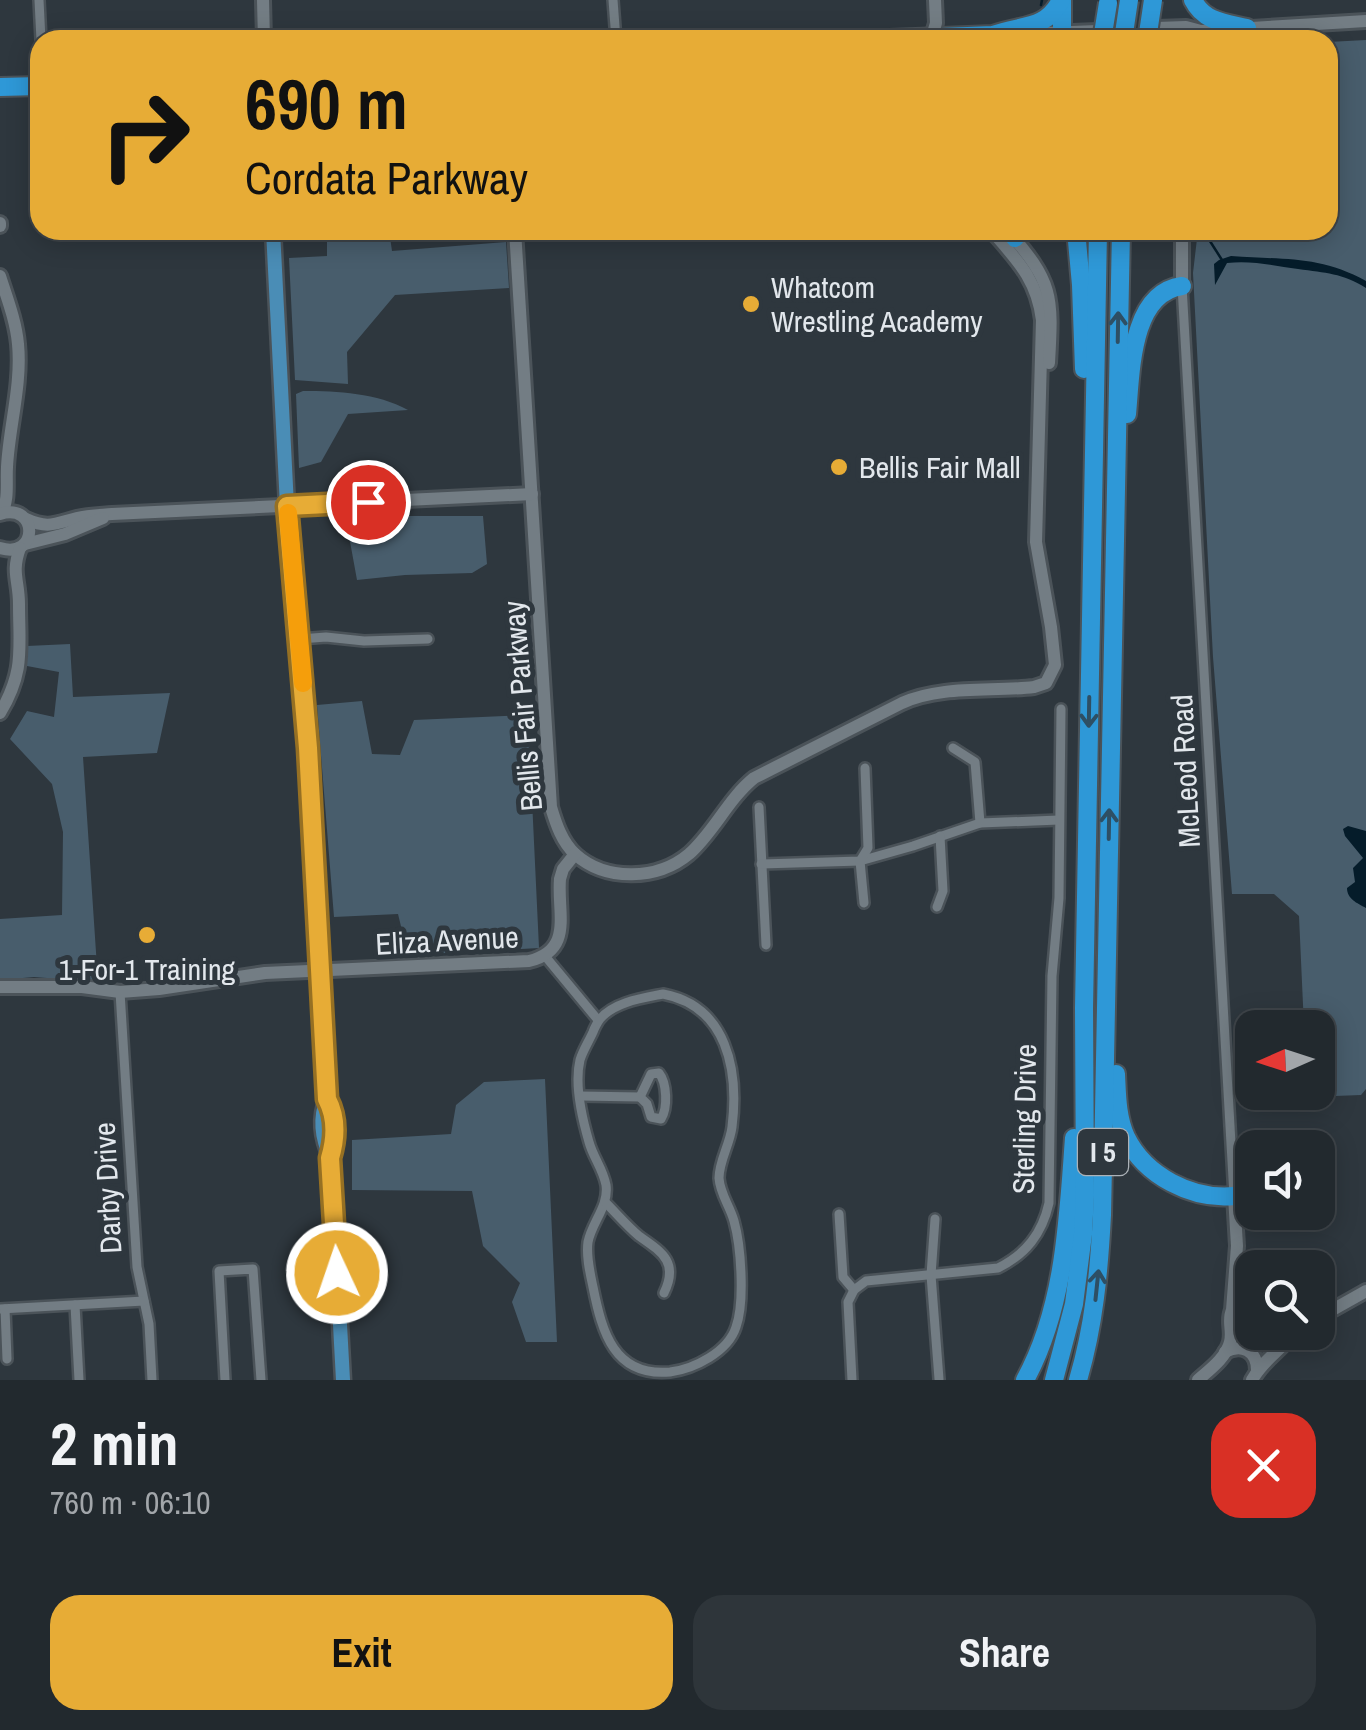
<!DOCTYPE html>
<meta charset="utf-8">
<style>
body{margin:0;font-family:"Archivo Narrow",sans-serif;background:#2e353a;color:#f1f3f6;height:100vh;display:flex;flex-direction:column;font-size:38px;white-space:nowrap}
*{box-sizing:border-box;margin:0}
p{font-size:32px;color:#a2a6aa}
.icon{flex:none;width:55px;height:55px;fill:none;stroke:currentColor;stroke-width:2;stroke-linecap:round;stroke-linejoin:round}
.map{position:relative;height:1380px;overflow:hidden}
.sheet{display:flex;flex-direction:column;background:#22292e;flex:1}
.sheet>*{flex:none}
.guide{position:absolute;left:30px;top:30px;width:1308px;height:210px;border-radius:30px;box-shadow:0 5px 25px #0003,0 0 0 2px #3f454a;background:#e7ac36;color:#111;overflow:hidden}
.needle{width:65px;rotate:267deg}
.fabs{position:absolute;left:1235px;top:1010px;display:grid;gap:20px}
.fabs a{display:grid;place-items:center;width:100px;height:100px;border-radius:20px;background:#22292e;box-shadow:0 5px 25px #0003,0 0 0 2px #3f454a;font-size:50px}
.pin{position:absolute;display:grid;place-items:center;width:85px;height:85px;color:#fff;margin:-42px;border:5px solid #fff;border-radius:50%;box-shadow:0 2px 10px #0007}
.me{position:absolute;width:110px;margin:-55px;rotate:357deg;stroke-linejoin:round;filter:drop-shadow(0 0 8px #0008)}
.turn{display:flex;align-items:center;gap:35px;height:210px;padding:0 50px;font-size:45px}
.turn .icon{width:130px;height:130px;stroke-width:2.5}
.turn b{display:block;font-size:70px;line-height:85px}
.round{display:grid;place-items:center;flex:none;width:105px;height:105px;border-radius:30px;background:#2e353a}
.head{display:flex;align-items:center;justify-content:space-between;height:170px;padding:0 50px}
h1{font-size:60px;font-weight:700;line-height:75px}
.action{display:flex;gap:20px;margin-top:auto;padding:20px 50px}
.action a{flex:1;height:115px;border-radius:30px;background:#e7ac36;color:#111;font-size:40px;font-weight:700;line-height:115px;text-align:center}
.action a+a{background:#2e353a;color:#f1f3f6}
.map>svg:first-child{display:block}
.green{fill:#485d6c}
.water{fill:#051c2a}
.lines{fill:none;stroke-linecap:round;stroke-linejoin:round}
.stream{stroke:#051c2a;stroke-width:2.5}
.street-casing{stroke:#4b5359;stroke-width:14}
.secondary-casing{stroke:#4b5359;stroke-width:18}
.primary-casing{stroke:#4b5359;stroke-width:19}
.highway-casing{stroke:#4b5359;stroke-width:22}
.street{stroke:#737d84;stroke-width:9}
.secondary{stroke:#737d84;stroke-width:12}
.primary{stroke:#4a8db6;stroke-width:14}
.highway{stroke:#2e98d7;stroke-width:18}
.highway-bridge-casing{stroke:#4b5359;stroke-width:22;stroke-linecap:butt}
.highway-bridge{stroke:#2e98d7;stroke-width:18}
.oneway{stroke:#2e4f64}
.route-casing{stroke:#967023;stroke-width:25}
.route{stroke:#e7ac36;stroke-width:18}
.slow{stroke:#f59e0b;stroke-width:18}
.poi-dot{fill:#e7ac36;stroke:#2e373e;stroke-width:4}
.labels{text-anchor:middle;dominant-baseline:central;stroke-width:10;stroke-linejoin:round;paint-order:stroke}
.shield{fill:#2e373e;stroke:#acb2b8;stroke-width:2.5}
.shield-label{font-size:28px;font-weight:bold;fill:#e2e7ec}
.poi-label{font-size:30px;fill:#e2e7ec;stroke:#2e373e;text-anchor:start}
.street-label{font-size:30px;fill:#e2e7ec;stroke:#2e373e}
</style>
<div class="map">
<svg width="1366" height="1380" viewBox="0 0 1366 1380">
<rect width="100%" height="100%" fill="#2e373e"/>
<!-- green -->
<g class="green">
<path d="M 1366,40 L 1366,1089 L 1361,1095 L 1335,1096 L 1318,1090 L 1318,1028 L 1304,1027 L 1299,916 L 1274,894 L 1232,894 L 1213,657 L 1193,273 L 1198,230 L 1328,230 L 1328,42 Z"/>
<path d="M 327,230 L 389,230 L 392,251 L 506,242 L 509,288 L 395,295 L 347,352 L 348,384 L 295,380 L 289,258 L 327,256 Z"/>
<path d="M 303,391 C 338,391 377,393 408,410 L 348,414 L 321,462 L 299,468 L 296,394 Z"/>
<path d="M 368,516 L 483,516 L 487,564 L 472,573 L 405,575 L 357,580 L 349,536 Z"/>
<path d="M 70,644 L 73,697 L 170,693 L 157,753 L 83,757 L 98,982 L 34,977 L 0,980 L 0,919 L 62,915 L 63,832 L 52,784 L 10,739 L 27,711 L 54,717 L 59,672 L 27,666 L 27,646 Z"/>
<path d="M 362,701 L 372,754 L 400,755 L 414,720 L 528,715 L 539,948 L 408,955 L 398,914 L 334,917 L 317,705 Z"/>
<path d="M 545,1079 L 557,1342 L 526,1342 L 512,1302 L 520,1283 L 483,1246 L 472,1191 L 352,1190 L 352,1140 L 451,1134 L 456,1105 L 484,1082 Z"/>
</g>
<!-- water -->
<g class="water">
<path d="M 1231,256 C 1283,260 1319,255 1366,281 L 1366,288 C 1342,273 1326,273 1298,269 C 1274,266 1252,260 1227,263 L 1215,285 L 1214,264 L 1219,260 Z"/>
<path d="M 1348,826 L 1366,831 L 1366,908 C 1357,903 1347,899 1347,888 L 1355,882 L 1353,868 L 1363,858 L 1345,836 L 1343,829 Z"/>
</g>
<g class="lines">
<!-- stream -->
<g class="stream">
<path d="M 1041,5 L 1042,0"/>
<path d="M 1198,230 L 1208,238 L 1222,260"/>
</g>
<!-- street casing -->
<g class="street-casing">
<g id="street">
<path d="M 39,0 L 41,40"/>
<path d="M 613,0 L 616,40"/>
<path d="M 1182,286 L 1234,1196"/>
<path d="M 300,639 L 326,637 L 364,641 L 428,639"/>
<path d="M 953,748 L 975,762 L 980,823"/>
<path d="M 759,807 L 766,945"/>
<path d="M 761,864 L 860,861 L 913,846 L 980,823 L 1059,820"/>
<path d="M 864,903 L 860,861 L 868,848 L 865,768"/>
<path d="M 937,907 L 943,891 L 940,836"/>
<path d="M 545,956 L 598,1020"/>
<path d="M 120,992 L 137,1267 L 149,1324 L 152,1380"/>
<path d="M 663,994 C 727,1006 739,1070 732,1127 C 730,1144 719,1161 719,1178 C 720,1194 730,1206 734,1221 C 741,1246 745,1302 736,1327 C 728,1352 694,1369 670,1372 C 614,1377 602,1332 593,1287 C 590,1273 586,1256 588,1242 C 592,1222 609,1206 606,1185 C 603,1169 593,1157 589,1142 C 582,1118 574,1085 580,1060 C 583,1050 589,1041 593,1032 C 594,1029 598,1021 600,1019 C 614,1002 643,998 663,994 Z"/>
<path d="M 659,1073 C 667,1083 668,1108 661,1119 L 651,1117 L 647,1104 L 640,1097 L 651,1074 Z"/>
<path d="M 580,1096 L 640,1097"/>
<path d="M 605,1202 C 616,1213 627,1226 639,1236 C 662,1252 679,1262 664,1293"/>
<path d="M 839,1214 L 843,1277 L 854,1290"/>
<path d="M 935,1219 L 931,1275 L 939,1379"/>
<path d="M 75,1305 L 79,1380"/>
<path d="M 0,1309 L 144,1301"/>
<path d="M 5,1309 L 7,1359"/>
<path d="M 225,1380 L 219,1271 L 253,1269 L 261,1380"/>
<path d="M 852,1380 L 848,1302 L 854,1290 L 866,1281 L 998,1268 C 1026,1254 1042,1234 1049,1203 L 1052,976 L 1059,898 L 1061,709"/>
</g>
</g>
<!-- secondary casing -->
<g class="secondary-casing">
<g id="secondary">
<path d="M 263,0 L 264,40"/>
<path d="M 1157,28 L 1186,27 L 1201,31 L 1366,21"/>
<path d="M 1020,34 L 1098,31"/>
<path d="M 931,40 L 936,23 L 935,0"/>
<path d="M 0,223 L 0,226"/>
<path d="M 515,230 L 551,807 C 556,824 562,842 575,854 C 606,882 658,880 689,854 C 714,832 728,799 754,778 L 902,703 C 942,685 991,692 1034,687 L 1046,683 L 1055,665 L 1051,627 L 1036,542 L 1042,320 C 1037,279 1017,260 991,230"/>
<path d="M 1007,230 C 1053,282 1053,295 1049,363"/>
<path d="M 0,276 C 7,298 16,321 18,344 C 22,385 9,427 7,467 C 6,484 9,498 2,513"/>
<path d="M 1182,286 L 1182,230"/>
<path d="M 26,519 C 48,529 54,524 77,518 C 88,515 101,515 112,514 L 532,494"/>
<path d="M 25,544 L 65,534 L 103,518"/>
<path d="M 0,548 C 39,560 39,502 0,514"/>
<path d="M 0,713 C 25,671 19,649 19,604 C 19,580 11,573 20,548"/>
<path d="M 0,987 L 82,987 L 120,992 L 159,989 L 265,973 L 529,961 C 574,950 557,913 560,879 L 563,869 L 575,854"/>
<path d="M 1318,1318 L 1366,1291"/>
<path d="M 1225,1352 C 1242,1343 1257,1351 1257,1370"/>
<path d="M 1198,1380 C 1209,1370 1226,1358 1230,1342 C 1233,1330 1227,1321 1232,1310 L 1237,1246 L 1234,1196"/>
<path d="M 1252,1380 C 1263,1360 1281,1350 1295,1332"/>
</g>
</g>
<!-- primary casing -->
<g class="primary-casing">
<g id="primary">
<path d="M 273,230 L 287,506 L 307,748 L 326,1086 C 327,1097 331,1103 333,1112 C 337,1127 335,1143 331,1158 L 343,1380"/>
<path d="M 327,1099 C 319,1119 322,1139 331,1158"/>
</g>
</g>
<!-- highway casing -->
<g class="highway-casing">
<g id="highway">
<path d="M 1193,0 C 1204,22 1225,23 1247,28"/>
<path d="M 1062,1 L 1062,40"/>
<path d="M 1155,39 L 1186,38"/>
<path d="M 864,40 L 993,35 C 1022,24 1045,31 1061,0"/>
<path d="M 0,87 L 40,86"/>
<path d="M 1076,230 L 1081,285 L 1084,369"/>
<path d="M 1015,238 L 1020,230"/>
<path d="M 1127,414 C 1131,374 1130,293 1182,286"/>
<path d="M 1116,1074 C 1117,1095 1117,1117 1126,1137 C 1145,1176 1192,1200 1234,1196"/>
<path d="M 1025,1380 C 1065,1307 1068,1219 1074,1138"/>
<path d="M 1054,1380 L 1074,1304 L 1083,1234 L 1085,1195 L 1084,1008 L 1098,230"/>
<path d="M 1078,1380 C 1094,1326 1099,1272 1102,1215 L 1121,230"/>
</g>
</g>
<!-- street -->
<use href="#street" class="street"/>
<!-- secondary -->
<use href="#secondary" class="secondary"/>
<!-- primary -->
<use href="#primary" class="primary"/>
<!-- highway -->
<use href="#highway" class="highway"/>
<!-- highway-bridge casing -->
<g class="highway-bridge-casing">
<g id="highway-bridge">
<path d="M 1102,40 L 1108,3"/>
<path d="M 1123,40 L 1129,0"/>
<path d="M 1147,40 L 1153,0"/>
</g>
</g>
<!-- highway-bridge -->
<use href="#highway-bridge" class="highway-bridge"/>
</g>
<!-- one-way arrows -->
<defs><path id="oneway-shaft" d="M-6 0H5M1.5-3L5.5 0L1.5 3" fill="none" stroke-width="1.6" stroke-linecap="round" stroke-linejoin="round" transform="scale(2.5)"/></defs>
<g class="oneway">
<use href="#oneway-shaft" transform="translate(1118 327) rotate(-89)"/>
<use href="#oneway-shaft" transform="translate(1089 712) rotate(91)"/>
<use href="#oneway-shaft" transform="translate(1109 824) rotate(-89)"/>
<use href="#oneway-shaft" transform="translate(1097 1285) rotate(-84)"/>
</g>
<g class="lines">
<!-- route casing -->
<g class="route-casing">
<path id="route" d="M 337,1273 L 330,1158 C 336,1138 337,1118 327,1099 L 308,748 L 287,506 L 368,502"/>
</g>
<!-- route -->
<use href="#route" class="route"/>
<!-- slow -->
<path class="slow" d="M 288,513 L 303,683"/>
</g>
<!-- markers -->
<g class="poi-dot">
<circle cx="751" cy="304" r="10"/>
<circle cx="839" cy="467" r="10"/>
<circle cx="147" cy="935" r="10"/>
</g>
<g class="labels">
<!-- shield labels -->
<rect class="shield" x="1078" y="1129" width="50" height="46" rx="8"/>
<g class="shield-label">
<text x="1103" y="1152">I 5</text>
</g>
<!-- poi labels -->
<g class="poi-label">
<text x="771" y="287">Whatcom<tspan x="771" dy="34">Wrestling Academy</tspan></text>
<text x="859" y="467">Bellis Fair Mall</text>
<text x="147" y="969" text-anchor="middle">1-For-1 Training</text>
</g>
<!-- street labels -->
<g class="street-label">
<text transform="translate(522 706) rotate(-95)">Bellis Fair Parkway</text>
<text transform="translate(1185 771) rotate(-93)">McLeod Road</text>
<text transform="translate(447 940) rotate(-3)">Eliza Avenue</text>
<text transform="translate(1024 1119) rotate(-89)">Sterling Drive</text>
<text transform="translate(107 1188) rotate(-93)">Darby Drive</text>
</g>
</g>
</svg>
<div class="fabs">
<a><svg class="needle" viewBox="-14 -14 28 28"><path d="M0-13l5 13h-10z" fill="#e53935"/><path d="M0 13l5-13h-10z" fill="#a2a6aa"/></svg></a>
<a><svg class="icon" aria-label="sound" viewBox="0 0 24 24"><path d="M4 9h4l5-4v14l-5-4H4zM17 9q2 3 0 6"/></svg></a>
<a><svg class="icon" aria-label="search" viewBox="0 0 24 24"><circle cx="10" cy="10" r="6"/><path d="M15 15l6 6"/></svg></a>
</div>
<div class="pin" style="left:368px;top:502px;background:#d93025"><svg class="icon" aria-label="arrive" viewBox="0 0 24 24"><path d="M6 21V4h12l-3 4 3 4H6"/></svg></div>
<svg class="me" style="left:337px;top:1273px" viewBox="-20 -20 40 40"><circle r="17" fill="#e7ac36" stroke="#fff" stroke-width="3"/><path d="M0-11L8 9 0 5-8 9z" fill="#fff"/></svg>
<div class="guide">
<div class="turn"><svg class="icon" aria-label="right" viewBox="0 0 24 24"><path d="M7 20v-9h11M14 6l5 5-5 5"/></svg><div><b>690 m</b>Cordata Parkway</div></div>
</div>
</div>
<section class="sheet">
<div class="head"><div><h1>2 min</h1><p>760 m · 06:10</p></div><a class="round" style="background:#d93025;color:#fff"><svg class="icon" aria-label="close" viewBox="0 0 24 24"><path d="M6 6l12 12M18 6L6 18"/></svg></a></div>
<div class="action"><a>Exit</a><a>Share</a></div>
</section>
